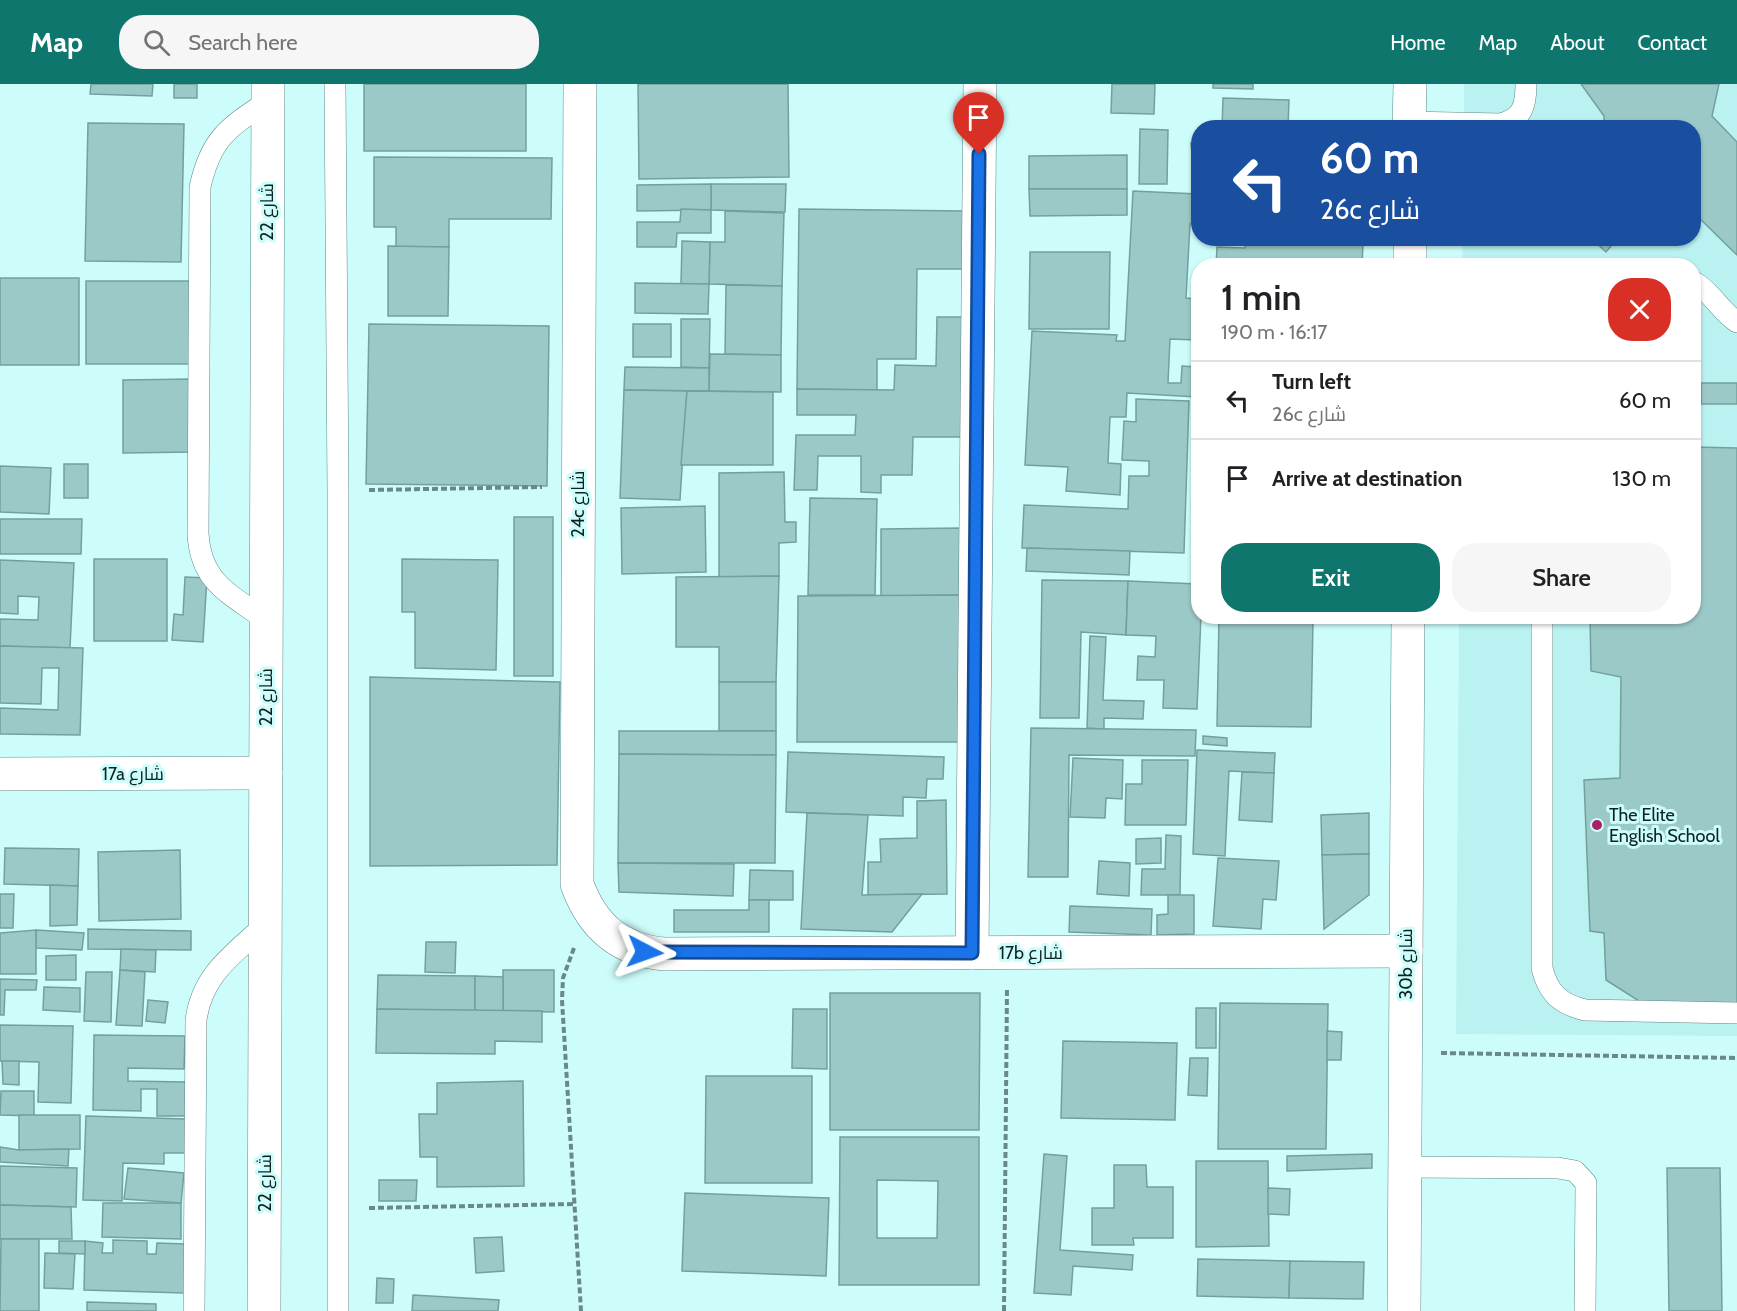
<!DOCTYPE html>
<meta charset="utf-8">
<style>
body{margin:0;font-family:Cabin,Cairo,sans-serif;background:#f6f6f6;color:#202124;height:100vh;display:flex;flex-direction:column;font-size:22px;white-space:nowrap}
*{box-sizing:border-box;margin:0}
p{font-size:20px;color:#757577}
.icon{flex:none;width:33px;height:33px;fill:none;stroke:currentColor;stroke-width:2;stroke-linecap:round;stroke-linejoin:round}
.map{position:relative;flex:1;overflow:hidden}
.side{position:absolute;left:1191px;top:174px;width:510px;height:366px;display:flex;flex-direction:column;background:#fff;border-radius:24px;box-shadow:0 2px 4px #0004}
.side>*{flex:none}
.hud{position:absolute;left:1191px;top:36px;width:510px;height:126px;border-radius:24px;box-shadow:0 2px 4px #0004;background:#1a4fa0;color:#fff;overflow:hidden}
.pin{position:absolute;display:grid;place-items:center;width:51px;height:51px;color:#fff;margin:-62px -26px;border-radius:50% 50% 50% 0;rotate:-45deg;box-shadow:0 0 6px #0007}
.pin .icon{rotate:45deg}
.me{position:absolute;width:66px;margin:-33px;rotate:94deg;stroke-linejoin:round;filter:drop-shadow(0 0 4px #0008)}
.turn{display:flex;align-items:center;gap:21px;height:126px;padding:0 30px;font-size:27px}
.turn .icon{width:78px;height:78px;stroke-width:2.5}
.turn b{display:block;font-size:42px;line-height:51px}
.round{display:grid;place-items:center;flex:none;width:63px;height:63px;border-radius:24px;background:#f6f6f6}
.summary{display:flex;align-items:center;justify-content:space-between;height:102px;padding:0 30px}
h1{font-size:36px;font-weight:600;line-height:45px}
.primary-button{display:flex;gap:12px;margin-top:auto;padding:12px 30px}
.primary-button a{flex:1;height:69px;border-radius:24px;background:#0f766e;color:#fff;font-size:24px;font-weight:600;line-height:69px;text-align:center}
.primary-button a+a{background:#f6f6f6;color:#202124}
ul{padding:0;list-style:none}
li{display:flex;align-items:center;gap:18px;height:78px;padding:0 30px;border-top:2px solid #e0e0e0}
li div{flex:1}
li b{display:block;font-size:22px}
li em{font-style:normal}
header{display:flex;align-items:center;gap:36px;box-sizing:border-box;height:84px;padding:0 30px;background:#0f766e;color:#fff}
header strong{font-size:28px}
nav{display:flex;gap:33px;margin-inline-start:auto;font-size:21px}
.search{width:420px;height:54px;background:#f6f6f6;display:flex;align-items:center;gap:15px;box-sizing:border-box;padding:0 21px;border-radius:24px;color:#757577;font-size:22px}
.map>svg:first-child{display:block}
.built{fill:#b9f2f0}
.building{fill:#9bc9c7;stroke:#73a09e;stroke-width:1.5;fill-rule:evenodd}
.lines{fill:none;stroke-linecap:round;stroke-linejoin:round}
.service-casing{stroke:#5c8886;stroke-width:22}
.minor-casing{stroke:#5c8886;stroke-width:34}
.path{stroke:#698988;stroke-width:4;stroke-dasharray:6 3;stroke-linecap:butt}
.service{stroke:#fff;stroke-width:21}
.minor{stroke:#fff;stroke-width:33}
.route-casing{stroke:#114b97;stroke-width:15}
.route{stroke:#1a73e8;stroke-width:10}
.poi-dot{fill:#a92168;stroke:#cdfdfb;stroke-width:2}
.labels{text-anchor:middle;dominant-baseline:central;stroke-width:6;stroke-linejoin:round;paint-order:stroke}
.street-label{font-size:18px;fill:#0f2121;stroke:#cdfdfb}
.poi-label{font-size:18px;fill:#0f2121;stroke:#cdfdfb;text-anchor:start}
</style>
<header>
<strong>Map</strong>
<div class="search"><svg class="icon" aria-label="search" viewBox="0 0 24 24"><circle cx="10" cy="10" r="6"/><path d="M15 15l6 6"/></svg>Search here</div>
<nav><a>Home</a><a>Map</a><a>About</a><a>Contact</a></nav>
</header>
<div class="map">
<svg width="1737" height="1227" viewBox="0 0 1737 1227">
<rect width="100%" height="100%" fill="#cdfdfb"/>
<!-- built -->
<path class="built" d="M 1464,0 L 1737,0 L 1737,952 L 1456,950 L 1459,533 L 1694,532 L 1694,182 L 1462,181 L 1463,155 L 1694,154 L 1694,44 L 1464,43 Z"/>
<!-- building -->
<g class="building">
<path d="M 91,0 L 153,0 L 152,12 L 90,10 Z"/>
<rect x="174" y="0" width="23" height="14"/>
<rect x="364" y="0" width="162" height="67"/>
<path d="M 638,0 L 788,0 L 789,93 L 639,95 Z"/>
<path d="M 1112,0 L 1155,0 L 1154,30 L 1111,29 Z"/>
<path d="M 1213,0 L 1253,0 L 1253,5 L 1213,4 Z"/>
<path d="M 1581,0 L 1719,0 L 1712,32 L 1737,58 L 1737,171 L 1694,129 L 1694,44 L 1604,44 L 1604,32 Z"/>
<path d="M 1223,14 L 1289,16 L 1288,44 L 1222,44 Z"/>
<path d="M 88,39 L 184,40 L 181,178 L 85,177 Z"/>
<path d="M 1140,45 L 1168,46 L 1167,100 L 1139,100 Z"/>
<path d="M 1198,58 L 1198,83 L 1193,83 L 1191,59 Z"/>
<path d="M 1127,71 L 1127,105 L 1029,105 L 1029,72 Z"/>
<path d="M 374,73 L 552,74 L 551,135 L 449,135 L 449,163 L 396,163 L 396,143 L 374,143 Z"/>
<path d="M 711,100 L 786,100 L 785,128 L 711,126 Z"/>
<path d="M 711,100 L 711,126 L 637,127 L 637,101 Z"/>
<path d="M 1029,105 L 1127,105 L 1127,131 L 1030,132 Z"/>
<path d="M 1133,107 L 1198,110 L 1198,140 L 1190,140 L 1186,214 L 1197,215 L 1195,256 L 1170,255 L 1168,299 L 1181,299 L 1182,282 L 1198,283 L 1197,313 L 1127,309 L 1126,333 L 1110,333 L 1108,379 L 1121,380 L 1120,411 L 1066,407 L 1068,383 L 1025,381 L 1032,247 L 1117,251 L 1116,257 L 1125,257 Z"/>
<path d="M 681,125 L 711,126 L 711,149 L 677,149 L 676,163 L 637,163 L 637,138 L 680,138 Z"/>
<path d="M 799,125 L 964,127 L 963,185 L 917,185 L 916,275 L 877,275 L 877,306 L 797,305 Z"/>
<path d="M 725,127 L 784,129 L 782,202 L 709,200 L 710,158 L 725,158 Z"/>
<path d="M 1246,154 L 1379,154 L 1379,159 L 1363,159 L 1362,182 L 1216,182 L 1217,163 L 1245,164 Z"/>
<path d="M 1591,154 L 1618,154 L 1606,168 Z"/>
<path d="M 682,157 L 710,158 L 709,200 L 681,200 Z"/>
<path d="M 388,162 L 449,163 L 448,232 L 388,232 Z"/>
<path d="M 1030,168 L 1110,168 L 1109,245 L 1029,245 Z"/>
<rect x="0" y="194" width="79" height="87"/>
<rect x="86" y="197" width="104" height="83"/>
<path d="M 635,199 L 709,200 L 708,230 L 635,229 Z"/>
<path d="M 726,201 L 782,202 L 781,271 L 725,270 Z"/>
<path d="M 937,233 L 962,233 L 961,353 L 913,353 L 912,391 L 881,391 L 881,409 L 861,408 L 861,372 L 818,372 L 817,406 L 794,406 L 796,351 L 855,351 L 856,331 L 797,331 L 797,305 L 894,306 L 895,281 L 936,282 Z"/>
<path d="M 681,235 L 710,235 L 709,284 L 681,283 Z"/>
<path d="M 369,240 L 549,242 L 547,402 L 366,400 Z"/>
<rect x="633" y="240" width="38" height="33"/>
<path d="M 710,270 L 781,271 L 781,308 L 709,307 Z"/>
<path d="M 625,283 L 709,284 L 709,307 L 624,306 Z"/>
<path d="M 192,295 L 193,368 L 123,369 L 123,296 Z"/>
<rect x="1701" y="299" width="36" height="21"/>
<path d="M 624,306 L 687,307 L 680,416 L 620,414 Z"/>
<path d="M 687,307 L 773,308 L 773,381 L 681,381 Z"/>
<path d="M 1136,315 L 1189,317 L 1184,469 L 1022,464 L 1024,421 L 1128,425 L 1129,392 L 1149,392 L 1149,377 L 1122,376 L 1124,337 L 1136,338 Z"/>
<path d="M 1694,363 L 1737,364 L 1737,924 L 1650,924 L 1606,896 L 1604,849 L 1590,847 L 1584,696 L 1620,694 L 1621,593 L 1591,587 L 1590,532 L 1694,532 Z"/>
<rect x="64" y="380" width="24" height="34"/>
<path d="M 0,382 L 51,384 L 49,430 L 0,428 Z"/>
<path d="M 784,388 L 785,438 L 796,438 L 796,458 L 779,459 L 779,492 L 719,493 L 719,389 Z"/>
<path d="M 810,414 L 877,415 L 875,511 L 808,511 Z"/>
<path d="M 705,422 L 706,488 L 622,490 L 621,424 Z"/>
<rect x="514" y="433" width="39" height="159"/>
<path d="M 0,435 L 82,435 L 81,470 L 0,470 Z"/>
<path d="M 962,444 L 961,511 L 881,512 L 881,445 Z"/>
<path d="M 1027,464 L 1130,467 L 1129,491 L 1026,487 Z"/>
<rect x="94" y="475" width="73" height="82"/>
<path d="M 402,475 L 498,476 L 496,586 L 415,584 L 415,528 L 402,528 Z"/>
<path d="M 0,476 L 74,479 L 70,564 L 0,562 L 0,535 L 38,536 L 39,513 L 18,512 L 18,530 L 0,529 Z"/>
<path d="M 779,492 L 776,598 L 719,598 L 719,563 L 676,563 L 676,493 Z"/>
<path d="M 185,493 L 207,494 L 203,558 L 172,556 L 174,530 L 183,531 Z"/>
<path d="M 1042,496 L 1128,497 L 1126,551 L 1081,548 L 1079,634 L 1040,634 Z"/>
<path d="M 1128,497 L 1198,500 L 1198,532 L 1201,532 L 1197,625 L 1163,624 L 1164,596 L 1137,596 L 1138,572 L 1155,573 L 1156,552 L 1126,551 Z"/>
<path d="M 961,511 L 961,658 L 797,658 L 798,512 Z"/>
<path d="M 1219,532 L 1362,532 L 1362,537 L 1313,537 L 1311,643 L 1217,642 Z"/>
<path d="M 1090,552 L 1106,553 L 1103,616 L 1144,617 L 1143,635 L 1104,634 L 1104,645 L 1087,644 Z"/>
<path d="M 0,562 L 83,564 L 80,651 L 0,650 L 0,624 L 58,626 L 59,584 L 42,584 L 41,620 L 0,619 Z"/>
<path d="M 370,593 L 560,598 L 557,781 L 370,782 Z"/>
<rect x="719" y="598" width="57" height="49"/>
<path d="M 1031,644 L 1196,646 L 1195,672 L 1069,671 L 1068,793 L 1028,793 Z"/>
<path d="M 619,647 L 776,647 L 776,671 L 619,670 Z"/>
<path d="M 1203,652 L 1227,654 L 1227,662 L 1203,660 Z"/>
<path d="M 1197,666 L 1275,669 L 1274,689 L 1229,687 L 1225,772 L 1193,770 Z"/>
<path d="M 788,668 L 944,673 L 943,695 L 927,695 L 926,714 L 903,713 L 903,732 L 786,728 Z"/>
<path d="M 619,670 L 776,671 L 775,779 L 618,779 Z"/>
<path d="M 1073,674 L 1123,676 L 1122,715 L 1106,714 L 1105,734 L 1070,733 Z"/>
<path d="M 1142,676 L 1188,676 L 1186,741 L 1125,741 L 1126,700 L 1142,700 Z"/>
<path d="M 1242,688 L 1274,689 L 1272,738 L 1239,736 Z"/>
<path d="M 946,716 L 947,810 L 868,811 L 868,778 L 881,778 L 880,755 L 917,754 L 917,717 Z"/>
<path d="M 807,729 L 868,731 L 862,811 L 922,810 L 892,848 L 801,845 Z"/>
<path d="M 1369,729 L 1369,770 L 1322,771 L 1321,731 Z"/>
<path d="M 1166,751 L 1181,752 L 1180,811 L 1141,811 L 1142,785 L 1165,785 Z"/>
<path d="M 1161,754 L 1161,779 L 1136,780 L 1136,755 Z"/>
<path d="M 5,764 L 79,765 L 78,802 L 4,800 Z"/>
<path d="M 180,766 L 181,835 L 99,837 L 98,768 Z"/>
<path d="M 1369,770 L 1369,811 L 1324,845 L 1322,771 Z"/>
<path d="M 1218,774 L 1279,777 L 1276,816 L 1263,815 L 1261,845 L 1213,842 Z"/>
<path d="M 1099,777 L 1130,779 L 1129,812 L 1097,810 Z"/>
<path d="M 618,779 L 734,780 L 733,812 L 619,808 Z"/>
<path d="M 750,786 L 793,787 L 793,816 L 749,816 Z"/>
<path d="M 50,801 L 78,802 L 77,841 L 50,842 Z"/>
<path d="M 0,810 L 14,810 L 13,844 L 0,844 Z"/>
<path d="M 1168,811 L 1194,811 L 1194,850 L 1157,851 L 1157,831 L 1168,830 Z"/>
<path d="M 749,816 L 769,816 L 769,848 L 674,848 L 674,826 L 749,826 Z"/>
<path d="M 1070,822 L 1152,825 L 1151,851 L 1069,848 Z"/>
<path d="M 88,845 L 191,847 L 191,866 L 88,865 Z"/>
<path d="M 36,846 L 84,849 L 82,866 L 36,864 Z"/>
<path d="M 36,846 L 36,890 L 0,890 L 0,849 Z"/>
<path d="M 426,858 L 456,858 L 455,889 L 425,888 Z"/>
<path d="M 121,865 L 156,866 L 155,888 L 120,886 Z"/>
<path d="M 76,871 L 76,896 L 46,896 L 46,872 Z"/>
<path d="M 120,886 L 145,888 L 142,942 L 116,941 Z"/>
<path d="M 503,886 L 554,886 L 554,928 L 503,927 Z"/>
<path d="M 86,888 L 112,888 L 111,938 L 84,937 Z"/>
<path d="M 378,891 L 475,892 L 475,927 L 377,925 Z"/>
<path d="M 475,892 L 503,893 L 503,927 L 475,927 Z"/>
<path d="M 0,895 L 37,896 L 36,906 L 5,906 L 4,931 L 0,931 Z"/>
<path d="M 44,903 L 80,904 L 80,928 L 43,926 Z"/>
<path d="M 830,909 L 980,909 L 979,1046 L 830,1046 Z"/>
<path d="M 148,916 L 168,918 L 165,939 L 146,937 Z"/>
<path d="M 1220,919 L 1328,920 L 1326,1065 L 1218,1065 Z"/>
<rect x="1196" y="924" width="20" height="40"/>
<path d="M 377,925 L 542,927 L 542,958 L 495,957 L 495,970 L 376,969 Z"/>
<path d="M 793,925 L 827,925 L 827,985 L 792,984 Z"/>
<path d="M 0,941 L 73,942 L 71,1019 L 38,1018 L 39,978 L 0,977 Z"/>
<path d="M 1327,947 L 1342,948 L 1341,976 L 1327,976 Z"/>
<path d="M 94,951 L 185,952 L 184,985 L 128,984 L 128,997 L 186,998 L 186,1032 L 157,1032 L 157,1005 L 141,1005 L 141,1027 L 93,1026 Z"/>
<path d="M 1063,957 L 1177,959 L 1175,1036 L 1061,1034 Z"/>
<path d="M 1190,974 L 1208,974 L 1207,1012 L 1188,1011 Z"/>
<path d="M 2,977 L 19,977 L 19,1001 L 3,1000 Z"/>
<path d="M 706,992 L 812,992 L 812,1099 L 705,1099 Z"/>
<path d="M 523,997 L 524,1102 L 437,1103 L 437,1073 L 420,1073 L 419,1030 L 437,1030 L 437,999 Z"/>
<path d="M 1,1007 L 34,1007 L 34,1032 L 0,1031 Z"/>
<path d="M 19,1031 L 80,1031 L 80,1065 L 19,1066 Z"/>
<path d="M 86,1032 L 186,1035 L 186,1069 L 164,1069 L 164,1080 L 123,1079 L 122,1117 L 83,1116 Z"/>
<path d="M 840,1053 L 979,1053 L 979,1201 L 839,1201 ZM 877,1096 L 938,1097 L 937,1154 L 877,1154 Z"/>
<path d="M 0,1063 L 19,1066 L 69,1065 L 68,1082 L 0,1078 Z"/>
<path d="M 1044,1070 L 1067,1072 L 1060,1166 L 1133,1171 L 1132,1186 L 1073,1182 L 1071,1211 L 1034,1209 Z"/>
<path d="M 1372,1070 L 1372,1084 L 1287,1087 L 1287,1072 Z"/>
<path d="M 1196,1077 L 1268,1077 L 1269,1162 L 1196,1163 Z"/>
<path d="M 1114,1081 L 1146,1081 L 1147,1103 L 1173,1103 L 1173,1154 L 1133,1154 L 1134,1161 L 1092,1161 L 1092,1124 L 1114,1124 Z"/>
<path d="M 0,1082 L 77,1084 L 76,1123 L 0,1121 Z"/>
<path d="M 128,1084 L 184,1089 L 181,1119 L 124,1115 Z"/>
<path d="M 1667,1084 L 1720,1084 L 1722,1227 L 1669,1227 Z"/>
<path d="M 379,1096 L 417,1096 L 416,1117 L 379,1117 Z"/>
<path d="M 1268,1104 L 1290,1105 L 1289,1131 L 1268,1130 Z"/>
<path d="M 685,1109 L 829,1114 L 826,1192 L 682,1187 Z"/>
<path d="M 103,1119 L 181,1119 L 181,1155 L 102,1153 Z"/>
<path d="M 0,1121 L 71,1123 L 72,1155 L 0,1155 Z"/>
<path d="M 502,1153 L 504,1187 L 476,1189 L 474,1154 Z"/>
<path d="M 1,1155 L 39,1155 L 39,1227 L 0,1227 Z"/>
<path d="M 113,1156 L 147,1157 L 147,1170 L 156,1170 L 157,1159 L 186,1160 L 184,1209 L 84,1206 L 85,1157 L 103,1159 L 102,1169 L 113,1169 Z"/>
<path d="M 59,1157 L 85,1157 L 85,1170 L 59,1169 Z"/>
<path d="M 45,1169 L 75,1170 L 73,1205 L 44,1204 Z"/>
<path d="M 1198,1175 L 1290,1177 L 1289,1214 L 1197,1212 Z"/>
<path d="M 1290,1177 L 1364,1178 L 1363,1215 L 1289,1214 Z"/>
<path d="M 377,1194 L 394,1195 L 393,1219 L 376,1219 Z"/>
<path d="M 413,1211 L 499,1216 L 498,1227 L 412,1227 Z"/>
<path d="M 87,1218 L 156,1220 L 156,1227 L 87,1227 Z"/>
</g>
<g class="lines">
<!-- service casing -->
<g class="service-casing">
<g id="service">
<path d="M 335,0 L 338,407 L 338,1227"/>
<path d="M 1409,38 L 1500,40 C 1523,35 1526,21 1526,0"/>
<path d="M 1694,198 C 1712,208 1720,227 1737,238"/>
<path d="M 1542,532 L 1542,884 C 1548,909 1560,920 1585,926 L 1737,929"/>
<path d="M 266,536 C 229,509 201,499 198,450 L 200,103 C 211,54 228,44 268,17"/>
<path d="M 1405,1083 L 1558,1084 L 1575,1087 L 1586,1099 L 1585,1227"/>
<path d="M 194,1227 L 196,936 C 202,890 234,870 266,840"/>
</g>
</g>
<!-- minor casing -->
<g class="minor-casing">
<g id="minor">
<path d="M 580,0 L 577,800 C 592,842 619,866 664,870 L 1406,867"/>
<path d="M 1409,44 L 1410,0"/>
<path d="M 1410,154 L 1410,182"/>
<path d="M 0,690 L 266,689"/>
<path d="M 972,869 L 980,0"/>
<path d="M 264,1227 L 268,0"/>
<path d="M 1404,1227 L 1408,532"/>
</g>
</g>
<!-- path -->
<g class="path">
<path d="M 369,406 L 542,403"/>
<path d="M 574,864 L 563,894 L 562,916 L 581,1227"/>
<path d="M 1441,969 L 1737,974"/>
<path d="M 369,1124 L 575,1120"/>
<path d="M 1004,1227 L 1007,906"/>
</g>
<!-- service -->
<use href="#service" class="service"/>
<!-- minor -->
<use href="#minor" class="minor"/>
</g>
<g class="lines">
<!-- route casing -->
<g class="route-casing">
<path id="route" d="M 645,868 L 972,869 L 979,70"/>
</g>
<!-- route -->
<use href="#route" class="route"/>
</g>
<!-- markers -->
<circle class="poi-dot" cx="1597" cy="741" r="6"/>
<g class="labels">
<!-- street labels -->
<g class="street-label">
<text transform="translate(267 128) rotate(-90)">شارع 22</text>
<text transform="translate(578 420) rotate(-90)">24c شارع</text>
<text transform="translate(266 613) rotate(-90)">شارع 22</text>
<text x="133" y="690">17a شارع</text>
<text x="1031" y="869">17b شارع</text>
<text transform="translate(1406 880) rotate(-90)">30b شارع</text>
<text transform="translate(265 1099) rotate(-90)">شارع 22</text>
</g>
<!-- poi labels -->
<g class="poi-label">
<text x="1609" y="731">The Elite<tspan x="1609" dy="21">English School</tspan></text>
</g>
</g>
</svg>
<div class="pin" style="left:979px;top:70px;background:#d93025"><svg class="icon" aria-label="arrive" viewBox="0 0 24 24"><path d="M6 21V4h12l-3 4 3 4H6"/></svg></div>
<svg class="me" style="left:645px;top:868px" viewBox="-20 -20 40 40"><path d="M0-17L14 15 0 8-14 15z" fill="#1a73e8" stroke="#fff" stroke-width="4"/></svg>
<div class="hud">
<div class="turn"><svg class="icon" aria-label="left" viewBox="0 0 24 24"><path d="M17 20v-9H6M10 6l-5 5 5 5"/></svg><div><b>60 m</b>26c شارع</div></div>
</div>
<section class="side">
<div class="summary"><div><h1>1 min</h1><p>190 m · 16:17</p></div><a class="round" style="background:#d93025;color:#fff"><svg class="icon" aria-label="close" viewBox="0 0 24 24"><path d="M6 6l12 12M18 6L6 18"/></svg></a></div>
<ul>
<li><svg class="icon" aria-label="left" viewBox="0 0 24 24"><path d="M17 20v-9H6M10 6l-5 5 5 5"/></svg><div><b>Turn left</b><p>26c شارع</p></div><em>60 m</em></li>
<li><svg class="icon" aria-label="arrive" viewBox="0 0 24 24"><path d="M6 21V4h12l-3 4 3 4H6"/></svg><div><b>Arrive at destination</b></div><em>130 m</em></li>
</ul>
<div class="primary-button"><a>Exit</a><a>Share</a></div>
</section>
</div>
